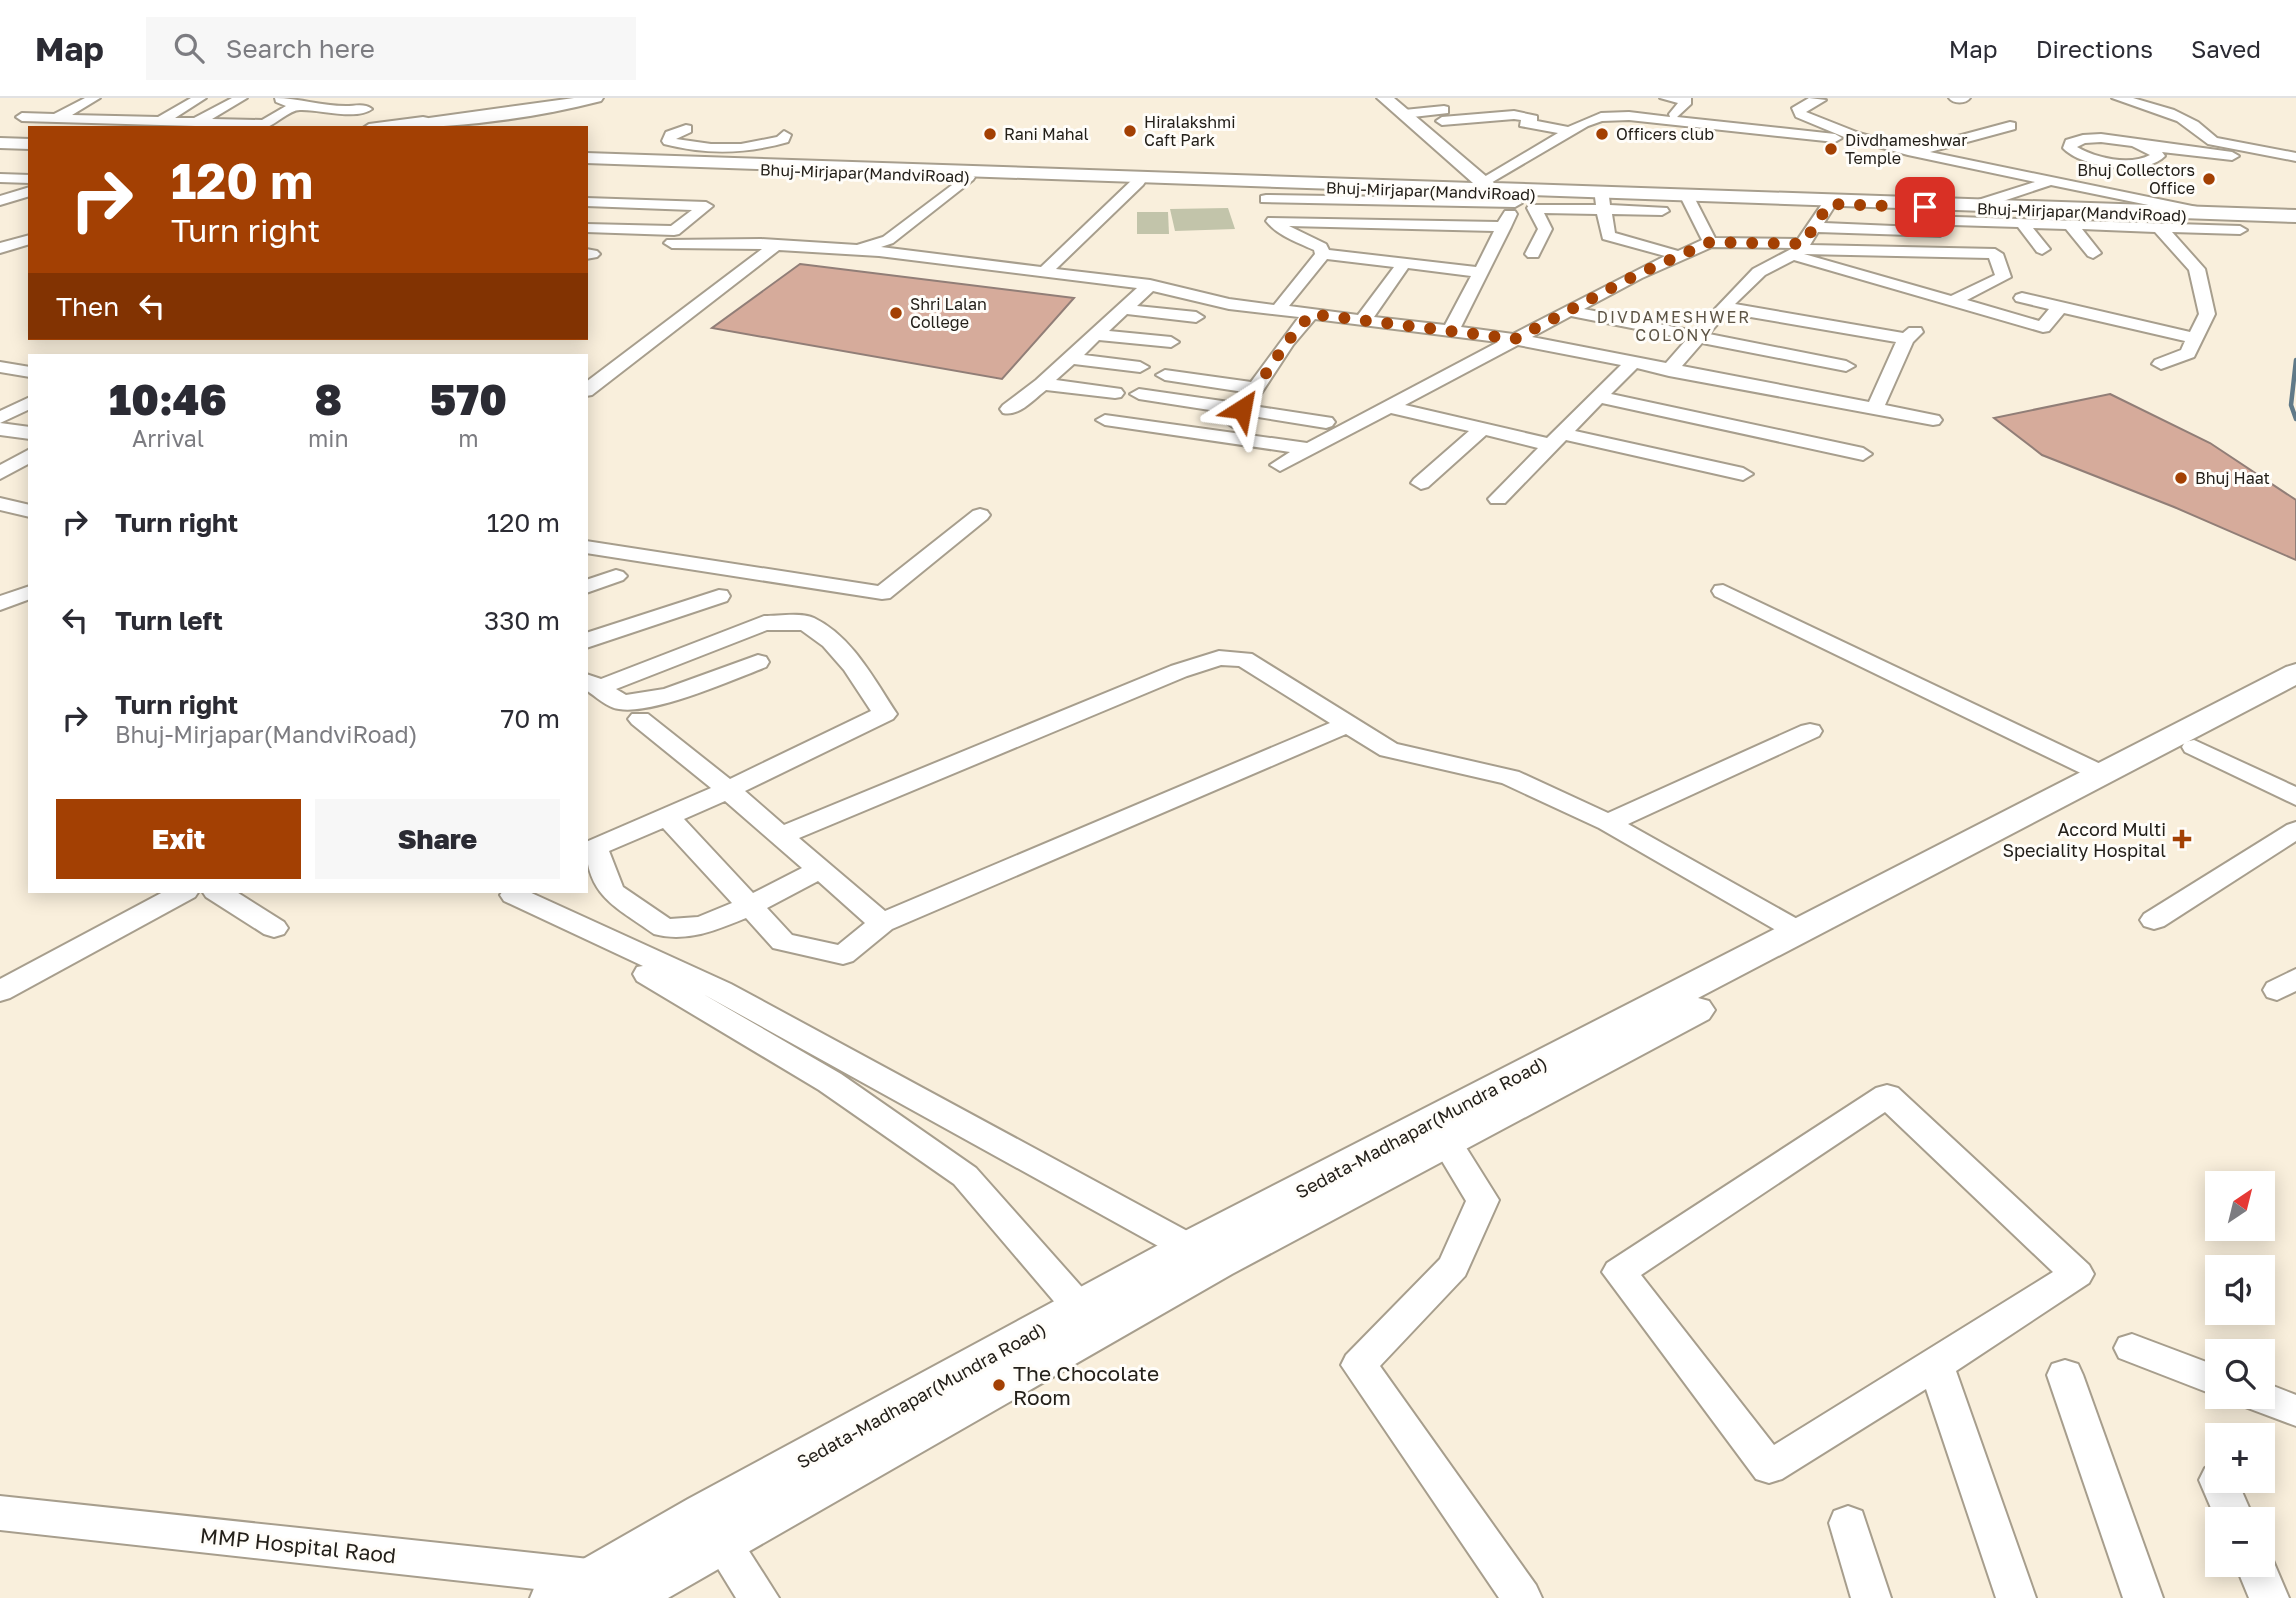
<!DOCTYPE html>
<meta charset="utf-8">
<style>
body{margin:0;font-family:"Golos Text",sans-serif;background:#f7f7f7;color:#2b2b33;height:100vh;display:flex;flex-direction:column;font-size:26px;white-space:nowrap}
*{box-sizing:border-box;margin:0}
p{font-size:23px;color:#7c7c81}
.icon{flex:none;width:38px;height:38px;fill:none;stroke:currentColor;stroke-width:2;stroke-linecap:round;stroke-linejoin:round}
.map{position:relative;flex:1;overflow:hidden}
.sheet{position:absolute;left:28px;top:256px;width:560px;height:539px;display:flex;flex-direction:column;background:#fff;border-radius:0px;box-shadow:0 4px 18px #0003}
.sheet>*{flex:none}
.banner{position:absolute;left:28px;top:28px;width:560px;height:214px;border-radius:0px;box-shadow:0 4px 18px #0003;background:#a34003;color:#fff;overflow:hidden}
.needle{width:46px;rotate:35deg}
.buttons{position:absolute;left:2205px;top:1073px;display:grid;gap:14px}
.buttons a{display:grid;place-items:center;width:70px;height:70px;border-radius:0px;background:#fff;box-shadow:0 4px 18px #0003;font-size:35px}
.pin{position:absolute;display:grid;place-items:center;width:60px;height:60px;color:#fff;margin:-30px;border-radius:14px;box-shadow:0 4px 10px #0006}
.me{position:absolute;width:77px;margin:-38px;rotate:34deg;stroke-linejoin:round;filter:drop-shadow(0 0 5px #0008)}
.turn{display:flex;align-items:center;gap:24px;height:147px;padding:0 28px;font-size:32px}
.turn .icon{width:91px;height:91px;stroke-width:2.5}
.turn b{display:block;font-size:49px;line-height:60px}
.then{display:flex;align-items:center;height:66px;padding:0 28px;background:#0003;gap:14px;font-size:26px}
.eta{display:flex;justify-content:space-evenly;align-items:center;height:119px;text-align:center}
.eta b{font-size:42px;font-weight:800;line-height:49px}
.button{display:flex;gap:14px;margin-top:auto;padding:14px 28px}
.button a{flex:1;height:80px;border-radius:0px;background:#a34003;color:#fff;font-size:28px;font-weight:800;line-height:80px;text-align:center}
.button a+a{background:#f7f7f7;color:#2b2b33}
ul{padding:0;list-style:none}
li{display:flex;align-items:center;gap:21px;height:98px;padding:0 28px}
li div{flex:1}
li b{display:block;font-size:26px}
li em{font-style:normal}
header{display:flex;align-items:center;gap:42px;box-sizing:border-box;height:98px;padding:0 35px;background:#fff;border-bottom:2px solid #e1e1e2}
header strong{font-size:33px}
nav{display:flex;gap:38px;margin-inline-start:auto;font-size:24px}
.search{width:490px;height:63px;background:#f7f7f7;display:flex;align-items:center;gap:18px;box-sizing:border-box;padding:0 24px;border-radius:0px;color:#7c7c81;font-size:26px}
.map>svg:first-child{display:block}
.green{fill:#c2c4aa}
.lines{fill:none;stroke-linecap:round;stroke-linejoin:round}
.stream{stroke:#5f7988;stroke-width:4.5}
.building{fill:#d6ab9b;stroke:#917e77;stroke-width:2}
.minor-casing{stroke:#a79e8d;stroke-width:4}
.major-casing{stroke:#a79e8d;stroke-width:4}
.minor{fill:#fff;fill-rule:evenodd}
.major{fill:#fff;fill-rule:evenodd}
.route{stroke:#a34003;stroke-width:12;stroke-dasharray:0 21.6}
.poi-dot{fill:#a34003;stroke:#fffdf9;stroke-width:2.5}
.labels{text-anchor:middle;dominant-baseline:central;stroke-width:6;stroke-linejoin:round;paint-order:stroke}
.far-poi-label{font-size:16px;fill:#24201a;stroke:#fffdf9;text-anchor:start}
.far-street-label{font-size:16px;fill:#24201a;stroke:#fffdf9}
.far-neighbourhood-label{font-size:16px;letter-spacing:2px;fill:#5e5546;stroke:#fffdf9}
.poi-label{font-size:18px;fill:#24201a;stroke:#fffdf9;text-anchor:end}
.street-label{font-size:18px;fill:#24201a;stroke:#fffdf9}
.near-poi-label{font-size:21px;fill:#24201a;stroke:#fffdf9;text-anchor:start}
.near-street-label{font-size:21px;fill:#24201a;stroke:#fffdf9}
</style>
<header>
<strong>Map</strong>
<div class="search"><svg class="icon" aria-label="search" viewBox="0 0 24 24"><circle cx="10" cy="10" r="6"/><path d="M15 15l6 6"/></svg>Search here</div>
<nav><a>Map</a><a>Directions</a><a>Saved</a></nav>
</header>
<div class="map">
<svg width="2296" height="1500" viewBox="0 0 2296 1500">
<rect width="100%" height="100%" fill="#f9efdc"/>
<!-- green -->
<g class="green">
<path d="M 1228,110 L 1235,131 L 1175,133 L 1170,111 Z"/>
<path d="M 1137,114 L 1168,114 L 1169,136 L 1137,136 Z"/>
</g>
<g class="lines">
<!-- stream -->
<path class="stream" d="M 2296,262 L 2291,307 L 2296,321"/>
</g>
<!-- building -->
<g class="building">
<path d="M 800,166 L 1074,200 L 1002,281 L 712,230 Z"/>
<path d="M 2110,296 L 2210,345 L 2296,402 L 2296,462 L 2174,409 L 2042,357 L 1994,320 Z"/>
</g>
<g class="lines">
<!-- minor casing -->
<g class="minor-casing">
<g id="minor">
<path d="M 85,0 L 100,0 L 72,17 L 158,19 L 191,0 L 206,0 L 175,20 L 194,20 L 232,0 L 247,0 L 212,21 L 262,22 L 286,8 L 276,4 L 275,0 C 298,0 321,8 346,8 C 355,8 365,5 372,11 C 356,23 319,11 300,12 C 289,12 277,26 265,30 L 22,23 L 16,19 L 22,15 L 54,16 Z"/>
<path d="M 1660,0 L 1691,0 L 1691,6 L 1677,19 L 1835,36 L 1842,40 L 1835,44 L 1629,22 L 1602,23 L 1588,28 L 1484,89 L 1479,88 L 1479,82 L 1558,35 L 1520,28 L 1521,22 L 1514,21 L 1442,27 L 1436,23 L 1442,19 L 1514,13 L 1537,18 L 1537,23 L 1568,29 L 1601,15 L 1629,14 L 1670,19 L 1669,16 L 1678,5 Z"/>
<path d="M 1809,0 L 1826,2 L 1806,14 L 1859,35 L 1913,50 L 2010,24 L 2015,25 L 2015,31 L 1930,54 L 2197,109 L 2204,113 L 2197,117 L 2051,87 L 1985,109 L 1975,109 L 1975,103 L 2035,84 L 1908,57 L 1849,41 L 1796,19 L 1792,10 Z"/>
<path d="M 1949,0 L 1970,0 C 1966,6 1953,6 1949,0 Z"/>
<path d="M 2112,0 L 2133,0 L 2174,12 L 2198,24 L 2217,40 L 2296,55 L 2296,63 L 2208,46 L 2177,23 Z"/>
<path d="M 1444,8 L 1448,9 L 1448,15 L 1404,20 L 1398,16 L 1404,12 Z"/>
<path d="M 423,19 L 428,20 L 428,26 L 401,30 L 363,30 L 369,26 Z"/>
<path d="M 686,27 L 691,28 L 691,34 L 676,41 L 711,46 L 741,46 L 777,39 L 784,33 L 791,37 L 788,44 C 746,56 707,57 664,46 L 662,43 L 666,34 Z"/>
<path d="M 2101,36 L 2232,54 L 2239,58 L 2232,62 L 2162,54 L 2165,58 C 2144,79 2082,70 2063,50 L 2066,42 L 2083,37 ZM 2101,44 L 2132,48 L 2150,57 C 2129,68 2096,60 2077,49 L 2085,45 Z"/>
<path d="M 968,75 L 975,79 L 973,82 L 893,145 L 881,149 L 1041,169 L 1133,81 L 1138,80 L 1145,84 L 1143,87 L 1056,171 L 1150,182 L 1229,201 L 1274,207 L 1315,156 L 1314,152 C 1297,144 1278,138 1266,123 L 1268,120 L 1498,124 L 1505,113 L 1515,113 L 1517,116 L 1511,129 L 1461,229 L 1513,236 L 1665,158 L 1603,141 L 1597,116 L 1544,115 L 1552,131 L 1538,159 L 1528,159 L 1525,156 L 1538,131 L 1527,110 L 1529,107 L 1596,107 L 1595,99 L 1602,95 L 1609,99 L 1610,107 L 1667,110 L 1669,113 L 1662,117 L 1612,116 L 1615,135 L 1678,153 L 1702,142 L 1682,102 L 1684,99 L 1694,99 L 1715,140 L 1798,141 L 1824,103 L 1829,102 L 1836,106 L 1824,125 L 1940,130 L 1947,134 L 1940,138 L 1818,134 L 1810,147 L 1995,151 L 2003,156 L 2011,179 L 1967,202 L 2039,223 L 2049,211 L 2016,203 L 2014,200 L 2016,197 L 2022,195 L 2190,234 L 2199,216 L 2189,172 L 2155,134 L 2082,131 L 2101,155 L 2093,160 L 2088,158 L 2066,131 L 2033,130 L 2050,151 L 2042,156 L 2037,154 L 2018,129 L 1920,126 L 1915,125 L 1905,109 L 1907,106 L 1917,106 L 1925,118 L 2240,128 L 2247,132 L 2240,136 L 2172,134 L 2205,171 L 2215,216 L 2194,259 L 2161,271 L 2152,266 L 2155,262 L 2181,252 L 2185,243 L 2064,215 L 2049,233 L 2043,234 L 1794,162 L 1765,177 L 1735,206 L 1903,235 L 1909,230 L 1921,230 L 1923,234 L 1913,244 L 1885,307 L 1939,318 L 1942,322 L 1939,326 L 1933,327 L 1669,278 L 1637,270 L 1611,296 L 1863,350 L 1872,356 L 1863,362 L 1602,305 L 1575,333 L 1743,370 L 1753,376 L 1743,382 L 1566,342 L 1505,405 L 1491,405 L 1488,401 L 1538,350 L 1486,337 L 1428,389 L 1421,391 L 1411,385 L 1414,381 L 1469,333 L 1391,315 L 1280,373 L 1270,367 L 1290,354 L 1105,327 L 1096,322 L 1105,317 L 1307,345 L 1498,244 L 1315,221 L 1293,247 L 1253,308 L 1332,320 L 1335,324 L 1332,328 L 1326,330 L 1246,317 L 1239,327 L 1233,329 L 1224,323 L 1229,315 L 1139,301 L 1130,296 L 1139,291 L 1236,305 L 1244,294 L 1165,282 L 1156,277 L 1165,272 L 1251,284 L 1299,219 L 1229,211 L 1153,193 L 1137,208 L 1196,214 L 1204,219 L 1196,224 L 1127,216 L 1109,233 L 1171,239 L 1179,244 L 1171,249 L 1099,242 L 1084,257 L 1140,264 L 1149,269 L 1140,274 L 1074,266 L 1056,282 L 1121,291 L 1124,295 L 1121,299 L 1115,300 L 1046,292 C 1034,301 1019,319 1003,315 L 1000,311 L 1003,307 L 1036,282 L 1137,190 L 879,158 L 779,152 L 592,297 L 586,298 L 586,284 L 762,151 L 672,150 L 664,145 L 667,142 L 761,141 L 857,147 L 883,139 ZM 1289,128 L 1494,133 L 1476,169 L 1329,152 L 1326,146 ZM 1712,149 L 1793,150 L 1753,171 L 1694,233 L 1584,211 L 1642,180 ZM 1804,156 L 1989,160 L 1995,177 L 1951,198 ZM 1327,161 L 1394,169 L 1358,217 L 1289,208 ZM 1408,170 L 1471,178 L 1445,227 L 1374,219 ZM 1727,215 L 1896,244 L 1869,304 L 1682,268 L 1702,245 L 1846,273 L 1855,268 L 1846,263 L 1709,236 ZM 1571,218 L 1687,241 L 1666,265 L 1532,239 ZM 1518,247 L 1621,267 L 1547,340 L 1405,307 Z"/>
<path d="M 0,76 L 30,77 L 30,85 L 0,84 Z"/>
<path d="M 30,89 L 30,98 L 0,107 L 0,98 Z"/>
<path d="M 1266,97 L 1515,101 L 1522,105 L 1515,109 L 1261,104 L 1261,98 Z"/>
<path d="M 586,100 L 706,104 L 713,108 L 679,136 L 674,137 L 586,134 L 586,126 L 671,128 L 692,112 L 586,108 Z"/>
<path d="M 30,137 L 30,146 L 0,155 L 0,145 Z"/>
<path d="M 586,151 L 597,153 L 600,156 L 597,159 L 586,161 Z"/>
<path d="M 0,264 L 30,269 L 30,279 L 0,274 Z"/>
<path d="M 30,299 L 30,311 L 0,325 L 30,329 L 30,341 L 0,337 L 0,313 Z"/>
<path d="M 30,351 L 30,365 L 0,381 L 0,367 Z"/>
<path d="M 0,400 L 30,407 L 30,419 L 0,412 Z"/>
<path d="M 980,411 L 987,413 L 990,417 L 987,421 L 890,500 L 882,501 L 586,455 L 586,443 L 878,488 L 973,413 Z"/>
<path d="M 616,472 L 623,474 L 627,478 L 623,482 L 586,495 L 586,482 Z"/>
<path d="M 1723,487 L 2109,670 L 2112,675 L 2109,680 L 2100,682 L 2091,680 L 1715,498 L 1712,493 L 1715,488 Z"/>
<path d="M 30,488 L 30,501 L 0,512 L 0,498 Z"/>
<path d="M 719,492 L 727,493 L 730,498 L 727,503 L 586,550 L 586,535 Z"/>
<path d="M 764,518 C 778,518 801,514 814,520 C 852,538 875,583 897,616 L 893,621 L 745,693 L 784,727 L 1171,568 L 1219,553 L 1252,556 L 1397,646 L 1519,674 L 1608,715 L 1801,628 L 1810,626 L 1819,628 L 1822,633 L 1819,638 L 1628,726 L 1808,827 L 1812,833 L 1808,839 L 1798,842 L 1788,839 L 1599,730 L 1502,685 L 1380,657 L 1346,636 L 892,831 L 853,863 L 843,866 L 773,850 L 746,820 C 717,832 686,845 654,836 C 615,808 586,798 586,744 L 711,690 L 632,626 L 628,621 L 632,616 L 648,616 L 730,681 L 871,613 L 844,572 L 823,548 L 801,532 L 767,532 L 616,591 L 626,597 L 664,591 L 758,557 L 766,559 L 769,564 L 766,569 C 732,582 653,617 619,611 C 608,610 595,598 586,592 L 586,576 L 601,581 ZM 1221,567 L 1239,568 L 1330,625 L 885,813 L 799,740 L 1187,578 ZM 725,703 L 802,770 L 753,795 L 684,721 ZM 663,730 L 732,805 L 698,819 L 670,821 L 623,789 L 609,753 ZM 818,783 L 865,825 L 838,847 L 792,837 L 767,810 Z"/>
<path d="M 2194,642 L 2296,689 L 2296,707 L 2185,654 L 2182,649 L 2185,644 Z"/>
<path d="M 2296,724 L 2296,743 L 2164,828 L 2154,831 L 2144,828 L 2140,822 L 2144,816 L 2287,727 Z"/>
<path d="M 165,793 L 199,793 L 195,799 L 10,900 L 0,903 L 0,881 Z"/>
<path d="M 202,793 L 235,793 L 284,824 L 288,830 L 284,836 L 274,839 L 264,836 L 206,799 Z"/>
<path d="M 503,793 L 527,793 L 731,886 L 1202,1141 L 1207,1150 L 1202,1159 L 1190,1163 L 1178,1159 L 703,896 L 841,976 L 976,1070 L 1104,1214 L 1110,1224 L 1104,1234 L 1092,1238 L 1080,1234 L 954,1086 L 819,992 L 637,883 L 633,876 L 637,869 L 643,868 L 504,803 L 500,797 Z"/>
<path d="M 2296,871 L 2296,893 L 2277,902 L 2267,899 L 2263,892 L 2267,885 Z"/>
<path d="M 1887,987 L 1898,990 L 2089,1167 L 2094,1176 L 2089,1185 L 1956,1273 L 2036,1500 L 1996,1500 L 1926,1291 L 1782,1381 L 1769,1385 L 1756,1381 L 1602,1174 L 1607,1165 L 1876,990 ZM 1885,1014 L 2053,1174 L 1774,1347 L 1641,1177 Z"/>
<path d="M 1446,1031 L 1457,1035 L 1499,1102 L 1465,1178 L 1380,1268 L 1536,1487 L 1542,1500 L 1499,1500 L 1341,1267 L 1346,1257 L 1440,1161 L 1466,1103 L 1430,1043 L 1435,1035 Z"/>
<path d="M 2132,1236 L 2217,1268 L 2217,1298 L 2119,1260 L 2114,1250 L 2119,1240 Z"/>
<path d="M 2065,1262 L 2078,1266 L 2083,1277 L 2163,1500 L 2123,1500 L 2047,1277 L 2052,1266 Z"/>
<path d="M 2263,1284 L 2296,1297 L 2296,1328 L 2245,1309 L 2240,1298 L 2263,1298 Z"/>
<path d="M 2217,1366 L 2217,1382 L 2237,1382 L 2254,1421 L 2217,1421 L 2217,1424 L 2199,1382 L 2205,1370 Z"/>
<path d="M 0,1398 L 589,1461 L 603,1466 L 609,1479 L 603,1492 L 589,1497 L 0,1432 Z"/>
<path d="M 1848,1408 L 1862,1413 L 1891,1500 L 1851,1500 L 1829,1425 L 1834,1413 Z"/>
<path d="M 721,1425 L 735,1431 L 779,1500 L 736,1500 L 701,1443 L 707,1431 Z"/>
<path d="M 2263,1451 L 2269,1453 L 2289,1500 L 2249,1500 L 2235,1466 L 2263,1466 Z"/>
</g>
</g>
<!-- major casing -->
<g class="major-casing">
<g id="major">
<path d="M 574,0 L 603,0 L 601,3 C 531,21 457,30 385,30 L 393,25 Z"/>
<path d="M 1377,0 L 1394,0 L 1494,85 L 2296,112 L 2296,124 L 1500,96 L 1492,100 L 1483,96 L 586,65 L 586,55 L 1473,85 Z"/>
<path d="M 0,40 L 30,41 L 30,51 L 0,50 Z"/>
<path d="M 2296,566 L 2296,587 L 1698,900 L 1709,903 L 1715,912 L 1709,921 L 1232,1176 L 668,1500 L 530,1500 L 537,1483 L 578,1464 L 688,1401 L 1175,1138 L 2286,569 Z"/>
</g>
</g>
<!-- minor -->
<use href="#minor" class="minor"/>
<!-- major -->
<use href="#major" class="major"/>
</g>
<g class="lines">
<!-- route -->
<path class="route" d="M 1242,311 L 1287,244 L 1311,216 L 1515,241 L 1636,177 L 1710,144 L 1803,146 L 1829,106 L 1925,109"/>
</g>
<!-- markers -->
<g class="poi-dot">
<circle cx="1130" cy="33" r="7"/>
<circle cx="990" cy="36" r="7"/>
<circle cx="1602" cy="36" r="7"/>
<circle cx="1831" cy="51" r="7"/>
<circle cx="2209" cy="81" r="7"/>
<circle cx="896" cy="215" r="7"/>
<circle cx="2181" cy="380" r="7"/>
<path d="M2178.5 730.5h7v7h7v7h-7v7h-7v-7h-7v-7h7z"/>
<circle cx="999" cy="1287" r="7"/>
</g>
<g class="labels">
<!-- far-poi labels -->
<g class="far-poi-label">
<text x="1144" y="24">Hiralakshmi<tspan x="1144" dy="18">Caft Park</tspan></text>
<text x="1004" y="36">Rani Mahal</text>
<text x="1616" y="36">Officers club</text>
<text x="1845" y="42">Divdhameshwar<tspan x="1845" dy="18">Temple</tspan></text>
<text x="2195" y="72" text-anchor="end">Bhuj Collectors<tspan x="2195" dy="18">Office</tspan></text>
<text x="910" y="206">Shri Lalan<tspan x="910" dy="18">College</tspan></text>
<text x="2195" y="380">Bhuj Haat</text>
</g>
<!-- far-street labels -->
<g class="far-street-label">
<text transform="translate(865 75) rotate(2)">Bhuj-Mirjapar(MandviRoad)</text>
<text transform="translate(1431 93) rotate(2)">Bhuj-Mirjapar(MandviRoad)</text>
<text transform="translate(2082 114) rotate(2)">Bhuj-Mirjapar(MandviRoad)</text>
</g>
<!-- far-neighbourhood labels -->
<g class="far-neighbourhood-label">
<text x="1674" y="219">DIVDAMESHWER<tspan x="1674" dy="18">COLONY</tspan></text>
</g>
<!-- poi labels -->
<g class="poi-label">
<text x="2166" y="731">Accord Multi<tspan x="2166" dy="21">Speciality Hospital</tspan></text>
</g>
<!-- street labels -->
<g class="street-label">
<text transform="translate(1421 1029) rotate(-28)">Sedata-Madhapar(Mundra Road)</text>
<text transform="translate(921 1297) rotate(-29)">Sedata-Madhapar(Mundra Road)</text>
</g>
<!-- near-poi labels -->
<g class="near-poi-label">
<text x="1013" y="1275">The Chocolate<tspan x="1013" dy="24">Room</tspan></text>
</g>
<!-- near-street labels -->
<g class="near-street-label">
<text transform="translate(298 1447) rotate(6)">MMP Hospital Raod</text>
</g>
</g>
</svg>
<div class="buttons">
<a><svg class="needle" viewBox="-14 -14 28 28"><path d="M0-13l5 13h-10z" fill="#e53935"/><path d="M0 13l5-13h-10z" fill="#7c7c81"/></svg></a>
<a><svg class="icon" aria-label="sound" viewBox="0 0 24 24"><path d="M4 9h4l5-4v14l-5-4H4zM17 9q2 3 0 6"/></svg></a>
<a><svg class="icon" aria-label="search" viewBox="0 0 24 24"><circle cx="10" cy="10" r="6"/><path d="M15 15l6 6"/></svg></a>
<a>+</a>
<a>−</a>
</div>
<div class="pin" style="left:1925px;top:109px;background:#d93025"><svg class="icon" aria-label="arrive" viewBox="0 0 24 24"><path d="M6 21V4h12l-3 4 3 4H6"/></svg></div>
<svg class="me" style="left:1242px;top:311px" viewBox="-20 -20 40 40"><path d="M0-17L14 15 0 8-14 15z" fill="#a34003" stroke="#fff" stroke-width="4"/></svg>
<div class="banner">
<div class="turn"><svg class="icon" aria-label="right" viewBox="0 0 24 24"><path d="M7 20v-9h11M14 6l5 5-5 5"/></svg><div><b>120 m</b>Turn right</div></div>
<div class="then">Then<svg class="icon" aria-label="left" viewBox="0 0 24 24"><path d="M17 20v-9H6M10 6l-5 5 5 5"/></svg></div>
</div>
<section class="sheet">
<div class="eta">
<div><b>10:46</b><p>Arrival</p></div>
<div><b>8</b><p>min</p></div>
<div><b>570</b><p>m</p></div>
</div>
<ul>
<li><svg class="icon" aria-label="right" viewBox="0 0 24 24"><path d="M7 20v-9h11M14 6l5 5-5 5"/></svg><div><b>Turn right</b></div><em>120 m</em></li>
<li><svg class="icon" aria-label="left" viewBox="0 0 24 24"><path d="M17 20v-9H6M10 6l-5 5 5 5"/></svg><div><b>Turn left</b></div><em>330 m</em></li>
<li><svg class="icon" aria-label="right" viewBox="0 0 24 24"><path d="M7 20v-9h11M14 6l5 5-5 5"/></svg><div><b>Turn right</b><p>Bhuj-Mirjapar(MandviRoad)</p></div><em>70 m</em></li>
</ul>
<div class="button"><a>Exit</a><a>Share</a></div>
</section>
</div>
